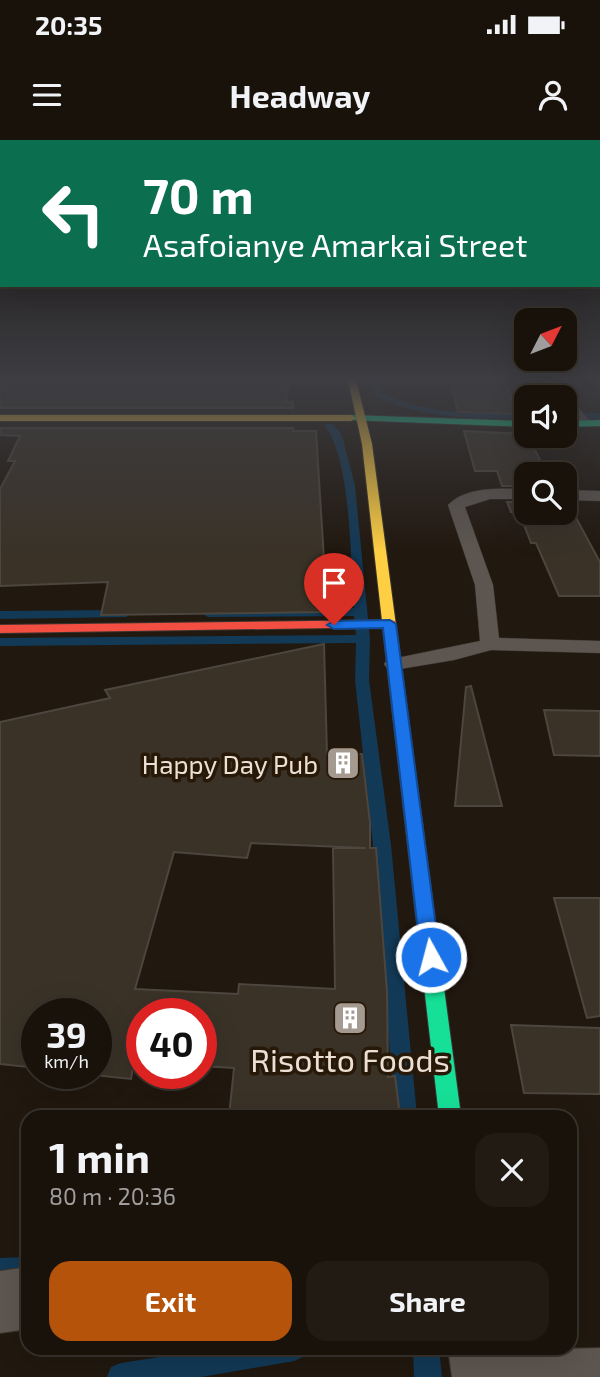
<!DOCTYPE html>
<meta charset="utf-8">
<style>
body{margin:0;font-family:"Exo 2",sans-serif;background:#221b14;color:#f1f3f6;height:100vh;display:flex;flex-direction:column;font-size:26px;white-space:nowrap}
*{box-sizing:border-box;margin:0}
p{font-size:23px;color:#9f9e9d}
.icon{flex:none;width:38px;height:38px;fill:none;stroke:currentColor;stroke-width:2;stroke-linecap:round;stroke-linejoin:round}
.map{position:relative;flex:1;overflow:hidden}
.details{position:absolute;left:21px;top:970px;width:556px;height:245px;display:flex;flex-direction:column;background:#19120b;border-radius:21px;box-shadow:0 7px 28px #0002,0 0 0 2px #37322c}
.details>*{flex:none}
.banner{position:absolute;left:0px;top:0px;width:600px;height:147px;box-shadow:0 7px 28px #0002,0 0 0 2px #37322c;background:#0b6e4f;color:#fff;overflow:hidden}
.needle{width:46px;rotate:48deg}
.tools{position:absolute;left:514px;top:168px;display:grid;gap:14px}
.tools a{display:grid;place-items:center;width:63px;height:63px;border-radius:14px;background:#19120b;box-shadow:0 7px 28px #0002,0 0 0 2px #37322c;font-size:35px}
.speed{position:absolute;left:21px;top:858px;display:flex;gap:14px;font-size:35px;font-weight:700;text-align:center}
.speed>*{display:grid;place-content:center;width:91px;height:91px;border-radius:50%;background:#19120b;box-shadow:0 7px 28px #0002,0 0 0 2px #37322c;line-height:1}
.speed small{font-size:18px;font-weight:400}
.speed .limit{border:10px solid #d22;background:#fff;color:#111}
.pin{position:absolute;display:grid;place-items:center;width:60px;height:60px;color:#fff;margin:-72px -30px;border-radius:50% 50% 50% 0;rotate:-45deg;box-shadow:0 0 7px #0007}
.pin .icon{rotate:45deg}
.me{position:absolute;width:77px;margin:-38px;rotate:353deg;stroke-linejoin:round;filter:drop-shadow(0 0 5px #0008)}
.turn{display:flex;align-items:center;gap:24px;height:147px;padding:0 28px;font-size:32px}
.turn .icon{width:91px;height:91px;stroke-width:2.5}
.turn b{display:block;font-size:49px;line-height:60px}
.round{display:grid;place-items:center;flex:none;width:74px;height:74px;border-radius:21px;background:#221b14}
.summary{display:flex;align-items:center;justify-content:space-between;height:119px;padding:0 28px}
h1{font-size:42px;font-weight:700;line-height:52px}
.button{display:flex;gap:14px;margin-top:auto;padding:14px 28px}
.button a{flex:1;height:80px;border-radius:21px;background:#b45309;color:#fff;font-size:28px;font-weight:700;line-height:80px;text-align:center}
.button a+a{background:#221b14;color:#f1f3f6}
.status{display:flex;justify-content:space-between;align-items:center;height:49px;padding:0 35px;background:#19120b;direction:ltr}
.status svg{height:19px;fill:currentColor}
header{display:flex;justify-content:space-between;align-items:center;height:91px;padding:0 28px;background:#19120b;font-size:32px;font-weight:700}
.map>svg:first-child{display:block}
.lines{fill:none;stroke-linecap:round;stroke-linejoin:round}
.stream{fill:#123956;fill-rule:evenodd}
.building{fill:#3a3227;stroke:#4d463e;stroke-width:2;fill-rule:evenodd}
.lane-casing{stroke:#3c352f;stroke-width:1}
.street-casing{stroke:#3c352f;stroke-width:2}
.fast-casing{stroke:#3c352f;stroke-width:2}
.slow-casing{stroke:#3c352f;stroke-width:2}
.jam-casing{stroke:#3c352f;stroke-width:2}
.lane{fill:#5d5650;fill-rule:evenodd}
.street{fill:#5d5650;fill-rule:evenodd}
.fast{fill:#16e098;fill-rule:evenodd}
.slow{fill:#ffcf43;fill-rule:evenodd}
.jam{fill:#f24e42;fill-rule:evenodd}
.route{fill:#1a73e8;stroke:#114b97;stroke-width:2}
.labels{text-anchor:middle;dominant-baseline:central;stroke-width:7;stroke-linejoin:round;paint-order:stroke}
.poi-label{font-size:26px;fill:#ebe0d6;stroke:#281808;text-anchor:end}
.near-poi-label{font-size:32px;fill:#ebe0d6;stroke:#281808}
</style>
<div class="status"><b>20:35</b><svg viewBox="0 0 49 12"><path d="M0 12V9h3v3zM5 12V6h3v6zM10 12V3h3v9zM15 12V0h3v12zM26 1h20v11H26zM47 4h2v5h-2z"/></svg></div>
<header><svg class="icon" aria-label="menu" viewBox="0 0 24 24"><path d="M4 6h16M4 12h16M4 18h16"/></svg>Headway<svg class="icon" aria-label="person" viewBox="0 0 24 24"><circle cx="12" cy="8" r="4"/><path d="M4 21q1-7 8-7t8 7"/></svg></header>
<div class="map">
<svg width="600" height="1237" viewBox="0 0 600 1237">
<rect width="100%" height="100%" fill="#21180f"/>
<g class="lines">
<!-- stream -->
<g class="stream">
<path d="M 371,240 L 379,240 L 381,252 C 427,276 477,273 527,273 L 527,279 C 474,278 422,280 374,255 Z"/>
<rect x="565" y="273" width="35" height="6"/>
<path d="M 327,284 L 333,284 L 342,295 L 355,346 L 370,499 L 369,540 L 391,705 L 417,976 L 395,976 L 373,705 L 355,540 L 356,503 L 0,506 L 0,498 L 356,495 L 354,476 L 208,477 L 201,473 L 208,469 L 354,468 C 350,421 352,322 325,286 Z"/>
<path d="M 122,470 L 127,471 L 127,477 L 0,479 L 0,471 Z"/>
<path d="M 28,1117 L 28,1141 L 0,1142 L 0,1118 Z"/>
<path d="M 217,1208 L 307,1208 L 303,1217 L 294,1221 L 201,1237 L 107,1237 L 111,1227 L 121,1223 Z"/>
<path d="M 413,1208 L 439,1208 L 442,1237 L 414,1237 Z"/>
</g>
</g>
<!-- building -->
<g class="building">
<path d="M 0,240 L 289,240 L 286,262 L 293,262 L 293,268 L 0,268 Z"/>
<path d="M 451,244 L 505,244 L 519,274 L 458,272 Z"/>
<path d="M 0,288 L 293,288 L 293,291 L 316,291 L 325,436 L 324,472 L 101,475 L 108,442 L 0,446 L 0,349 L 15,321 L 8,321 L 20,296 L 0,295 Z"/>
<path d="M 464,291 L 527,294 L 547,334 L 527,334 L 527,346 L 502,346 L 497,331 L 475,331 Z"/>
<path d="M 507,362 L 527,362 L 527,373 L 574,374 L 600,422 L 600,456 L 559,456 L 536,403 L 531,403 L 519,372 L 511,372 Z"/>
<path d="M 324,504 L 327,614 L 362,614 L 370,683 L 370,708 L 376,708 L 387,852 L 388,937 L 395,936 L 400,976 L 229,976 L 234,928 L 201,926 L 201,873 L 142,873 L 142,922 L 134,922 L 131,939 L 75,933 L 96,933 L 96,873 L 37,873 L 37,928 L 0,924 L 0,582 L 110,558 L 105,550 ZM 251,703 L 366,708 L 333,708 L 335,849 L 239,844 L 238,854 L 135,849 L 174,712 L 247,718 Z"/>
<path d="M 471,546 L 502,666 L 455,666 L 466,547 Z"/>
<path d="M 544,570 L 600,571 L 600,616 L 554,615 Z"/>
<path d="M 554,758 L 600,758 L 600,876 L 587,878 Z"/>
<path d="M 511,885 L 600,888 L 600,954 L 524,953 Z"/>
</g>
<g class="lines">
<!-- lane casing -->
<g class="lane-casing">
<g id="lane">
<path d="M 542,240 L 555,240 L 589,280 L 589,286 L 579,286 L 565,270 L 565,257 L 555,257 Z"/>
<path d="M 517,349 L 527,349 L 527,359 L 490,359 L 465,367 L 493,445 L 499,498 L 600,501 L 600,513 L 491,510 L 454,520 L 394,530 L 387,528 L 384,524 L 387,520 L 480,501 L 475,445 L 448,365 C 464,348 495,348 517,349 Z"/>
<path d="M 565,350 L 600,351 L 600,361 L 565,360 Z"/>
<path d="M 600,1208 L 600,1237 L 472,1237 L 469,1229 L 474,1215 L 488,1210 Z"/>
</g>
</g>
<!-- street casing -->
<g class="street-casing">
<g id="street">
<path d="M 28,1127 L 28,1189 L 0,1193 L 0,1131 Z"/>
<path d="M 448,1208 L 513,1208 L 518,1237 L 452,1237 Z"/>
</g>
</g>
<!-- fast casing -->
<g class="fast-casing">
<g id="fast">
<path d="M 351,275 L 527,281 L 527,287 L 348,280 L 348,276 Z"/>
<path d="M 600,280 L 600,286 L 565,287 L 565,281 Z"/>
<path d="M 393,512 L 400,516 L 461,976 L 439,976 L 386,516 Z"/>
</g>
</g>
<!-- slow casing -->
<g class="slow-casing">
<g id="slow">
<path d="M 348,240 L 356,240 L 372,304 L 400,516 L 393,520 L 386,516 L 362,304 Z"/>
<path d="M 0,275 L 351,275 L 356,278 L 351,281 L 0,281 Z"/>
</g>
</g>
<!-- jam casing -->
<g class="jam-casing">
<path id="jam" d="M 390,480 L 395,481 L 395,487 L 0,493 L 0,485 Z"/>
</g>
<!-- lane -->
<use href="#lane" class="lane"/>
<!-- street -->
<use href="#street" class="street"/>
<!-- fast -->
<use href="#fast" class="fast"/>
<!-- slow -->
<use href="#slow" class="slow"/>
<!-- jam -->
<use href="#jam" class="jam"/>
</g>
<!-- sky -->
<linearGradient id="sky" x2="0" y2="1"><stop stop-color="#120d08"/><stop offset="0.58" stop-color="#3d3d42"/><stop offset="1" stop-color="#3d3d42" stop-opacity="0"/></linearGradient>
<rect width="600" height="413" fill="url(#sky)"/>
<!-- route -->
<path class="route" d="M 390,480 L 396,484 L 440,817 L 438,822 L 431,824 L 424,822 L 421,817 L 383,488 L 334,489 L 327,485 L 334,481 Z"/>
<!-- icons -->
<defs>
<g id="building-square" transform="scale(1.75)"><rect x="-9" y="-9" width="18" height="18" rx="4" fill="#a49a90" stroke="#281808"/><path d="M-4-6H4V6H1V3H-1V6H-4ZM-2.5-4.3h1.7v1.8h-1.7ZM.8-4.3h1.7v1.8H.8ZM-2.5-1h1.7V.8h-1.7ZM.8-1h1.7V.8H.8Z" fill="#fff"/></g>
</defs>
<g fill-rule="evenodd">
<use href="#building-square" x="343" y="623"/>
<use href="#building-square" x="350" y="878"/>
</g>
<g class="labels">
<!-- poi labels -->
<g class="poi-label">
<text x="318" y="623">Happy Day Pub</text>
</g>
<!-- near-poi labels -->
<g class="near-poi-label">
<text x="350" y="919">Risotto Foods</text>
</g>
</g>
</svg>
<div class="tools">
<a><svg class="needle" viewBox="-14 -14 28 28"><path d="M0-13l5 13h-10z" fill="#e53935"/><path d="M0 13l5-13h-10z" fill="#9f9e9d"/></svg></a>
<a><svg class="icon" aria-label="sound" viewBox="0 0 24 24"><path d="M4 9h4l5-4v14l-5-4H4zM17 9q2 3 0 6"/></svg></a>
<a><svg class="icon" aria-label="search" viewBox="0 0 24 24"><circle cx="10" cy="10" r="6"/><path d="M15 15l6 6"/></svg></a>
</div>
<div class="speed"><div>39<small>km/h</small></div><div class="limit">40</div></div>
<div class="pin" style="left:334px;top:485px;background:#d93025"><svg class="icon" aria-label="arrive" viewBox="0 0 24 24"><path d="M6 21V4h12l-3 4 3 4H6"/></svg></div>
<svg class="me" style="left:431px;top:817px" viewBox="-20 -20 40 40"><circle r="17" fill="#1a73e8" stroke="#fff" stroke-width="3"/><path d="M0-11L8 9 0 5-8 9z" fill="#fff"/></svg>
<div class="banner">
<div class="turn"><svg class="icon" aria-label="left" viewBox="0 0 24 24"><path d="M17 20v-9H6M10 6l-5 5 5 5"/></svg><div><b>70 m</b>Asafoianye Amarkai Street</div></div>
</div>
<section class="details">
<div class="summary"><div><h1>1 min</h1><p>80 m · 20:36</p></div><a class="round"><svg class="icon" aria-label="close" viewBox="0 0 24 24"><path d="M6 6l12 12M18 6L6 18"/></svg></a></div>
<div class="button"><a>Exit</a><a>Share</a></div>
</section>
</div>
